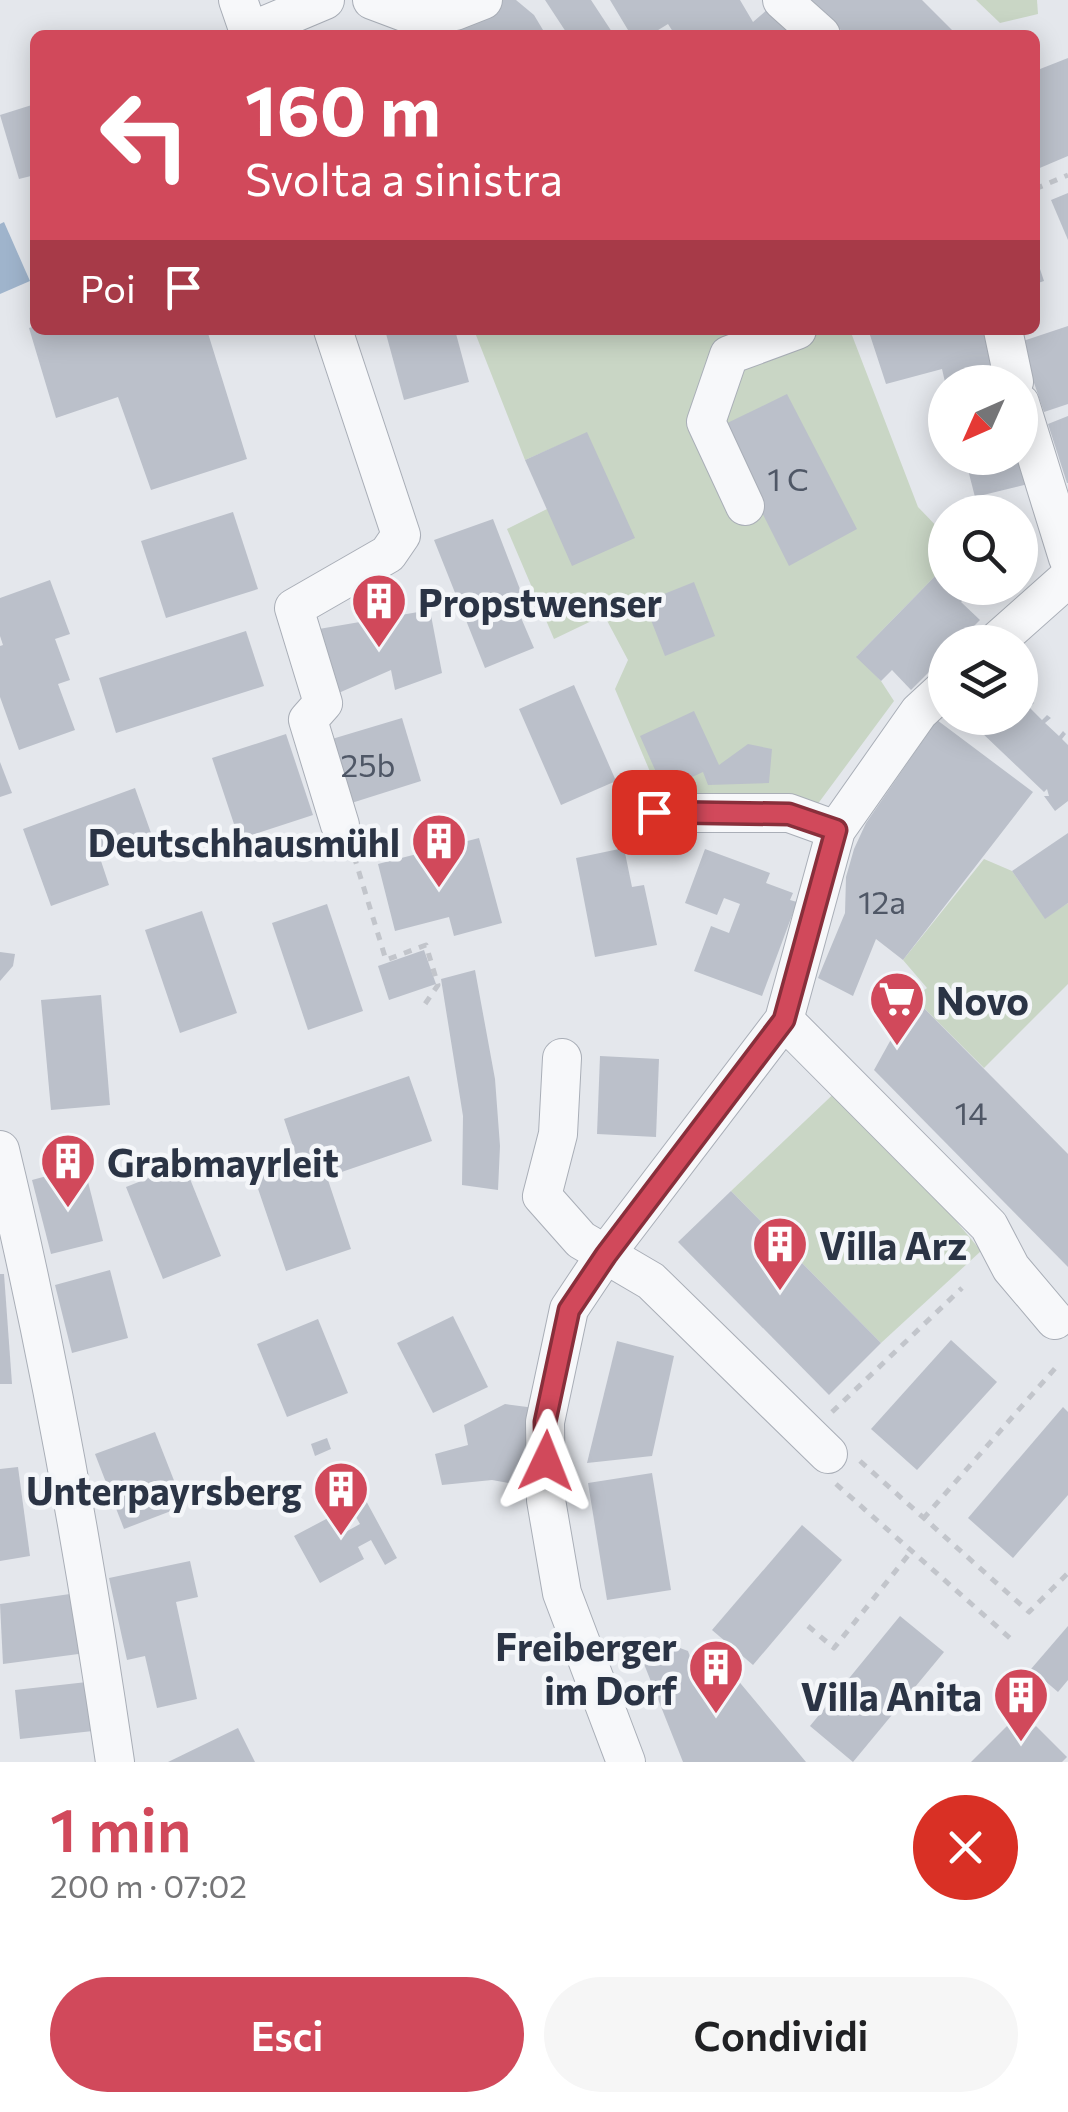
<!DOCTYPE html>
<html lang="it">
<meta charset="utf-8">
<style>
body{margin:0;font-family:Commissioner,sans-serif;background:#f6f6f6;color:#202124;height:100vh;display:flex;flex-direction:column;font-size:38px;white-space:nowrap}
*{box-sizing:border-box;margin:0}
p{font-size:32px;color:#757577}
.icon{flex:none;width:55px;height:55px;fill:none;stroke:currentColor;stroke-width:2;stroke-linecap:round;stroke-linejoin:round}
.map{position:relative;height:1762px;overflow:hidden}
.side{display:flex;flex-direction:column;background:#fff;flex:1}
.side>*{flex:none}
.banner{position:absolute;left:30px;top:30px;width:1010px;height:305px;border-radius:15px;box-shadow:0 5px 25px #0003;background:#d1495b;color:#fff;overflow:hidden}
.needle{width:65px;rotate:225deg}
.tools{position:absolute;left:928px;top:365px;display:grid;gap:20px}
.tools a{display:grid;place-items:center;width:110px;height:110px;border-radius:50%;background:#fff;box-shadow:0 5px 25px #0003;font-size:50px}
.pin{position:absolute;display:grid;place-items:center;width:85px;height:85px;color:#fff;margin:-42px;border-radius:20px;box-shadow:0 5px 15px #0006}
.me{position:absolute;width:110px;margin:-55px;rotate:2deg;stroke-linejoin:round;filter:drop-shadow(0 0 8px #0008)}
.turn{display:flex;align-items:center;gap:35px;height:210px;padding:0 50px;font-size:45px}
.turn .icon{width:130px;height:130px;stroke-width:2.5}
.turn b{display:block;font-size:70px;line-height:85px}
.then{display:flex;align-items:center;height:95px;padding:0 50px;background:#0003;gap:20px;font-size:38px}
.round{display:grid;place-items:center;flex:none;width:105px;height:105px;border-radius:52px;background:#f6f6f6}
.headline{display:flex;align-items:center;justify-content:space-between;height:170px;padding:0 50px}
h1{font-size:60px;font-weight:600;line-height:75px;color:#d1495b}
.action{display:flex;gap:20px;margin-top:auto;padding:20px 50px}
.action a{flex:1;height:115px;border-radius:60px;background:#d1495b;color:#fff;font-size:40px;font-weight:600;line-height:115px;text-align:center}
.action a+a{background:#f6f6f6;color:#202124}
.map>svg:first-child{display:block}
.green{fill:#c9d6c5}
.water{fill:#9fb4cc}
.building{fill:#bbc0ca}
.lines{fill:none;stroke-linecap:round;stroke-linejoin:round}
.minor-casing{stroke:#a9aeb7;stroke-width:40}
.path{stroke:#c2c5cb;stroke-width:5;stroke-dasharray:8 8;stroke-linecap:butt}
.minor{stroke:#f7f8fa;stroke-width:38}
.route-casing{stroke:#882f3b;stroke-width:25}
.route{stroke:#d1495b;stroke-width:18}
.labels{text-anchor:middle;dominant-baseline:central;stroke-width:9;stroke-linejoin:round;paint-order:stroke}
.number-label{font-size:32px;fill:#4f5766}
.poi-label{font-size:38px;font-weight:bold;fill:#2b3445;stroke:#f4f6f9;text-anchor:start}
</style>
<div class="map">
<svg width="1068" height="1762" viewBox="0 0 1068 1762">
<rect width="100%" height="100%" fill="#e4e7ec"/>
<!-- green -->
<g class="green">
<path d="M 976,0 L 1037,0 L 1038,14 L 1000,23 Z"/>
<path d="M 474,330 L 781,330 L 785,341 L 816,330 L 850,330 L 918,507 L 945,535 L 945,566 L 857,656 L 881,681 L 894,701 L 817,805 L 662,800 L 615,689 L 628,660 L 604,615 L 554,639 L 507,529 L 547,509 L 587,433 L 525,460 Z"/>
<path d="M 984,859 L 1012,871 L 1045,918 L 1068,903 L 1068,984 L 984,1068 L 914,998 L 927,988 L 903,960 Z"/>
<path d="M 843,1085 L 981,1251 L 881,1343 L 731,1191 Z"/>
</g>
<!-- water -->
<path class="water" d="M 4,222 L 30,281 L 0,294 L 0,224 Z"/>
<!-- building -->
<g class="building">
<path d="M 498,0 L 516,0 L 534,15 L 546,35 L 426,35 L 424,25 Z"/>
<path d="M 545,0 L 591,0 L 614,35 L 568,35 Z"/>
<path d="M 610,0 L 740,0 L 753,22 L 769,8 L 793,35 L 675,35 L 668,24 L 650,35 L 631,35 Z"/>
<path d="M 810,0 L 922,0 L 957,35 L 846,35 Z"/>
<path d="M 1068,58 L 1068,156 L 1035,170 L 1035,71 Z"/>
<path d="M 35,104 L 35,175 L 19,179 L 0,115 Z"/>
<path d="M 1068,193 L 1068,240 L 1051,200 Z"/>
<path d="M 1035,254 L 1044,281 L 1035,284 Z"/>
<path d="M 35,326 L 35,330 L 207,330 L 247,459 L 151,490 L 118,397 L 56,418 L 29,328 Z"/>
<path d="M 1068,326 L 1068,404 L 1044,412 L 1020,342 Z"/>
<path d="M 385,330 L 455,330 L 469,382 L 404,400 Z"/>
<path d="M 874,330 L 989,330 L 1003,382 L 945,382 L 942,369 L 886,384 L 869,332 Z"/>
<path d="M 787,394 L 857,529 L 789,566 L 719,427 Z"/>
<path d="M 1068,416 L 1068,483 L 1067,483 L 1048,424 Z"/>
<path d="M 587,432 L 635,538 L 572,566 L 525,460 Z"/>
<path d="M 965,458 L 1022,458 L 1028,484 L 975,497 Z"/>
<path d="M 233,512 L 258,589 L 166,618 L 141,541 Z"/>
<path d="M 493,519 L 523,597 L 513,599 L 534,648 L 485,668 L 434,540 Z"/>
<path d="M 945,566 L 945,588 L 968,588 L 972,591 L 961,602 L 980,620 L 958,642 L 945,642 L 945,656 L 911,690 L 892,670 L 881,681 L 856,657 Z"/>
<path d="M 50,580 L 70,634 L 55,639 L 70,680 L 58,684 L 75,730 L 19,750 L 0,697 L 0,646 L 3,645 L 0,636 L 0,598 Z"/>
<path d="M 694,582 L 715,636 L 665,656 L 644,602 Z"/>
<path d="M 430,610 L 442,673 L 395,690 L 391,670 L 334,695 L 313,630 Z"/>
<path d="M 246,631 L 264,686 L 116,733 L 99,678 Z"/>
<path d="M 574,685 L 616,781 L 561,805 L 519,709 Z"/>
<path d="M 1020,698 L 1026,704 L 1030,700 L 1034,703 L 1029,707 L 1042,720 L 1047,715 L 1051,718 L 1045,723 L 1059,736 L 1063,731 L 1066,734 L 1062,739 L 1068,745 L 1068,801 L 1055,811 L 1044,796 L 1049,796 L 1047,789 L 1044,792 L 980,731 L 976,732 L 979,718 L 1020,718 Z"/>
<path d="M 694,711 L 719,765 L 748,744 L 772,749 L 769,783 L 708,785 L 703,772 L 664,790 L 640,736 Z"/>
<path d="M 402,718 L 421,781 L 342,806 L 322,742 Z"/>
<path d="M 937,720 L 1033,792 L 903,960 L 876,939 L 853,996 L 818,978 L 845,913 L 846,877 L 854,849 L 866,823 Z"/>
<path d="M 286,734 L 313,815 L 239,839 L 212,758 Z"/>
<path d="M 0,762 L 12,793 L 0,797 Z"/>
<path d="M 135,788 L 151,833 L 98,852 L 109,885 L 51,906 L 23,829 Z"/>
<path d="M 1068,833 L 1068,903 L 1045,919 L 1012,871 Z"/>
<path d="M 479,838 L 502,923 L 454,936 L 449,917 L 395,931 L 378,864 Z"/>
<path d="M 624,848 L 632,887 L 644,885 L 657,945 L 595,957 L 576,858 Z"/>
<path d="M 705,849 L 770,873 L 766,883 L 793,893 L 790,900 L 797,902 L 762,996 L 694,971 L 711,926 L 729,933 L 740,904 L 724,898 L 717,915 L 685,903 Z"/>
<path d="M 327,904 L 363,1011 L 308,1030 L 272,923 Z"/>
<path d="M 202,911 L 237,1013 L 180,1033 L 145,930 Z"/>
<path d="M 424,950 L 436,984 L 389,1000 L 378,966 Z"/>
<path d="M 0,952 L 15,954 L 13,966 L 0,981 Z"/>
<path d="M 475,970 L 495,1079 L 500,1146 L 498,1190 L 462,1185 L 463,1116 L 441,979 Z"/>
<path d="M 101,995 L 110,1105 L 51,1110 L 41,1000 Z"/>
<path d="M 914,998 L 1068,1154 L 1068,1267 L 874,1070 Z"/>
<path d="M 600,1056 L 659,1059 L 656,1137 L 597,1134 Z"/>
<path d="M 409,1076 L 432,1141 L 327,1177 L 351,1249 L 286,1271 L 254,1177 L 298,1161 L 284,1119 Z"/>
<path d="M 184,1164 L 221,1256 L 163,1279 L 126,1187 Z"/>
<path d="M 84,1166 L 103,1241 L 51,1254 L 32,1180 Z"/>
<path d="M 731,1191 L 881,1343 L 829,1395 L 678,1242 Z"/>
<path d="M 110,1270 L 128,1338 L 72,1353 L 55,1285 Z"/>
<path d="M 0,1274 L 4,1274 L 12,1384 L 0,1384 Z"/>
<path d="M 453,1316 L 488,1387 L 433,1413 L 397,1343 Z"/>
<path d="M 318,1319 L 348,1393 L 287,1417 L 257,1344 Z"/>
<path d="M 951,1340 L 997,1382 L 917,1470 L 871,1429 Z"/>
<path d="M 617,1341 L 674,1356 L 652,1456 L 587,1463 Z"/>
<path d="M 505,1404 L 535,1408 L 525,1486 L 492,1480 L 442,1485 L 435,1454 L 468,1445 L 464,1425 Z"/>
<path d="M 1063,1407 L 1068,1412 L 1068,1495 L 1013,1558 L 968,1518 Z"/>
<path d="M 155,1432 L 184,1506 L 124,1529 L 95,1454 Z"/>
<path d="M 327,1438 L 331,1449 L 315,1456 L 311,1444 Z"/>
<path d="M 18,1467 L 30,1556 L 0,1561 L 0,1469 Z"/>
<path d="M 652,1473 L 671,1590 L 607,1600 L 588,1483 Z"/>
<path d="M 364,1497 L 397,1558 L 385,1565 L 371,1540 L 358,1547 L 364,1559 L 320,1583 L 294,1536 L 330,1517 L 340,1535 L 360,1524 L 349,1505 Z"/>
<path d="M 802,1525 L 842,1560 L 753,1665 L 712,1630 Z"/>
<path d="M 190,1561 L 198,1597 L 176,1602 L 197,1699 L 157,1708 L 145,1656 L 127,1660 L 109,1578 Z"/>
<path d="M 77,1593 L 86,1653 L 3,1664 L 0,1604 Z"/>
<path d="M 900,1616 L 944,1652 L 853,1762 L 810,1726 Z"/>
<path d="M 1068,1626 L 1068,1680 L 1058,1692 L 1031,1669 Z"/>
<path d="M 664,1642 L 688,1651 L 692,1662 L 712,1670 L 726,1666 L 806,1762 L 683,1762 L 642,1659 Z"/>
<path d="M 87,1682 L 93,1731 L 20,1739 L 15,1690 Z"/>
<path d="M 1016,1717 L 1031,1731 L 1036,1726 L 1067,1757 L 1062,1762 L 971,1762 Z"/>
<path d="M 238,1728 L 255,1762 L 168,1762 Z"/>
</g>
<g class="lines">
<!-- minor casing -->
<g class="minor-casing">
<g id="minor">
<path d="M 238,0 L 249,32 L 325,0"/>
<path d="M 372,0 L 412,15 L 455,11 L 483,0"/>
<path d="M 782,0 L 821,35"/>
<path d="M 333,330 L 401,535 L 388,554 L 294,608 L 323,703 L 308,720 L 340,825"/>
<path d="M 1003,330 L 1014,382"/>
<path d="M 1020,403 L 1068,558"/>
<path d="M 745,506 L 706,422 L 729,355 L 797,330"/>
<path d="M 996,642 L 1068,578"/>
<path d="M 654,813 L 789,813 L 836,830"/>
<path d="M 784,1020 L 989,1226 L 1011,1268 L 1055,1320"/>
<path d="M 562,1058 L 558,1134 L 542,1196 L 581,1240 L 651,1281 L 828,1454"/>
<path d="M 0,1150 C 49,1352 85,1556 115,1762"/>
<path d="M 626,1762 L 562,1593 L 546,1500 L 545,1422 L 569,1309 L 605,1255 L 784,1020 L 836,830 L 919,712 L 945,688"/>
</g>
</g>
<!-- path -->
<g class="path">
<path d="M 1035,189 L 1068,175"/>
<path d="M 354,856 L 386,960 L 426,945 L 438,985 L 425,1004"/>
<path d="M 832,1412 L 962,1288"/>
<path d="M 860,1461 L 1029,1612 L 1068,1573"/>
<path d="M 836,1484 L 1011,1639"/>
<path d="M 923,1519 L 1058,1365"/>
<path d="M 808,1626 L 834,1648 L 910,1553"/>
</g>
<!-- minor -->
<use href="#minor" class="minor"/>
</g>
<g class="lines">
<!-- route casing -->
<g class="route-casing">
<path id="route" d="M 546,1461 L 545,1422 L 569,1310 L 606,1255 L 784,1020 L 836,830 L 789,814 L 654,812"/>
</g>
<!-- route -->
<use href="#route" class="route"/>
</g>
<!-- icons -->
<defs>
<g id="building-pin" transform="scale(2.875)"><path d="M0 17L-7.5 6A9.5 9.5 0 1 1 7.5 6Z" fill="#d1495b" stroke="#f4f6f9"/><path d="M-4-6H4V6H1V3H-1V6H-4ZM-2.5-4.3h1.7v1.8h-1.7ZM.8-4.3h1.7v1.8H.8ZM-2.5-1h1.7V.8h-1.7ZM.8-1h1.7V.8H.8Z" fill="#fff"/></g>
<g id="supermarket-pin" transform="scale(2.875)"><path d="M0 17L-7.5 6A9.5 9.5 0 1 1 7.5 6Z" fill="#d1495b" stroke="#f4f6f9"/><path d="M-6-5.5h2.5l.6 2H6L4.5 2H-2.5L-4.4-4H-6ZM-1.5 3.2a1.3 1.3 0 1 0 .1 0ZM3 3.2a1.3 1.3 0 1 0 .1 0Z" fill="#fff"/></g>
</defs>
<g fill-rule="evenodd">
<use href="#building-pin" x="379" y="601"/>
<use href="#building-pin" x="439" y="841"/>
<use href="#supermarket-pin" x="897" y="999"/>
<use href="#building-pin" x="68" y="1161"/>
<use href="#building-pin" x="780" y="1244"/>
<use href="#building-pin" x="341" y="1489"/>
<use href="#building-pin" x="716" y="1667"/>
<use href="#building-pin" x="1021" y="1695"/>
</g>
<g class="labels">
<!-- number labels -->
<g class="number-label">
<text x="788" y="478">1 C</text>
<text x="368" y="764">25b</text>
<text x="882" y="901">12a</text>
<text x="971" y="1112">14</text>
</g>
<!-- poi labels -->
<g class="poi-label">
<text x="418" y="601">Propstwenser</text>
<text x="400" y="841" text-anchor="end">Deutschhausmühl</text>
<text x="936" y="999">Novo</text>
<text x="107" y="1161">Grabmayrleit</text>
<text x="819" y="1244">Villa Arz</text>
<text x="302" y="1489" text-anchor="end">Unterpayrsberg</text>
<text x="677" y="1645" text-anchor="end">Freiberger<tspan x="677" dy="44">im Dorf</tspan></text>
<text x="982" y="1695" text-anchor="end">Villa Anita</text>
</g>
</g>
</svg>
<div class="tools">
<a><svg class="needle" viewBox="-14 -14 28 28"><path d="M0-13l5 13h-10z" fill="#e53935"/><path d="M0 13l5-13h-10z" fill="#757577"/></svg></a>
<a><svg class="icon" aria-label="search" viewBox="0 0 24 24"><circle cx="10" cy="10" r="6"/><path d="M15 15l6 6"/></svg></a>
<a><svg class="icon" aria-label="layers" viewBox="0 0 24 24"><path d="M12 4l9 5-9 5-9-5zM3 14l9 5 9-5"/></svg></a>
</div>
<div class="pin" style="left:654px;top:812px;background:#d93025"><svg class="icon" aria-label="arrive" viewBox="0 0 24 24"><path d="M6 21V4h12l-3 4 3 4H6"/></svg></div>
<svg class="me" style="left:546px;top:1461px" viewBox="-20 -20 40 40"><path d="M0-17L14 15 0 8-14 15z" fill="#d1495b" stroke="#fff" stroke-width="4"/></svg>
<div class="banner">
<div class="turn"><svg class="icon" aria-label="left" viewBox="0 0 24 24"><path d="M17 20v-9H6M10 6l-5 5 5 5"/></svg><div><b>160 m</b>Svolta a sinistra</div></div>
<div class="then">Poi<svg class="icon" aria-label="arrive" viewBox="0 0 24 24"><path d="M6 21V4h12l-3 4 3 4H6"/></svg></div>
</div>
</div>
<section class="side">
<div class="headline"><div><h1>1 min</h1><p>200 m · 07:02</p></div><a class="round" style="background:#d93025;color:#fff"><svg class="icon" aria-label="close" viewBox="0 0 24 24"><path d="M6 6l12 12M18 6L6 18"/></svg></a></div>
<div class="action"><a>Esci</a><a>Condividi</a></div>
</section>
